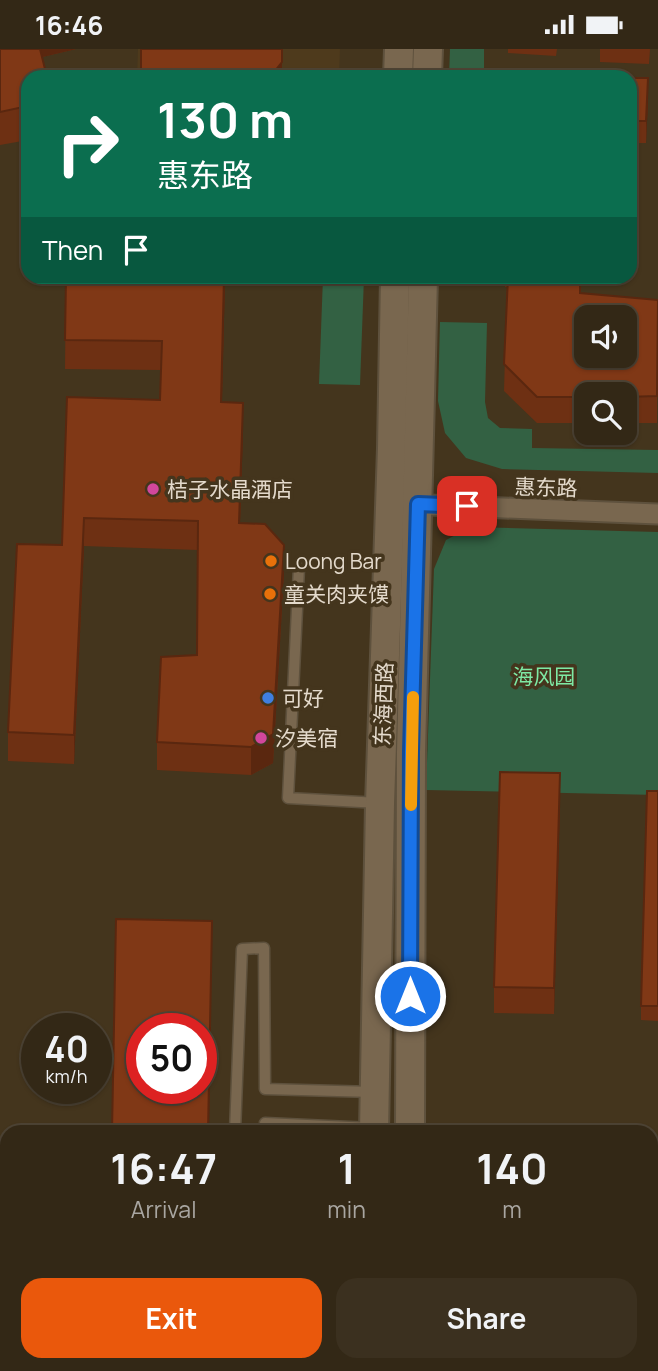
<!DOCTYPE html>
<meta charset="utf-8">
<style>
body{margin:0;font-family:Manrope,"Noto Sans SC",sans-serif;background:#3b301f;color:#f1f3f6;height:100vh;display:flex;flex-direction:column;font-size:26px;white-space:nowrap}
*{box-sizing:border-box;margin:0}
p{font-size:23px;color:#a9a6a1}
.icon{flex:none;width:38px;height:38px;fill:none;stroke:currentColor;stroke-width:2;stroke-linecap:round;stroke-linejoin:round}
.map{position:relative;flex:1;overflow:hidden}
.sheet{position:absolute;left:0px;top:1076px;width:658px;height:247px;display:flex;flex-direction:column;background:#332816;border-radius:21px 21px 0 0;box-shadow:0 2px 5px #0004,0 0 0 2px #4e4435}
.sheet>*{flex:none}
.top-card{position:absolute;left:21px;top:21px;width:616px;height:214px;border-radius:21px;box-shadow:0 2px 5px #0004,0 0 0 2px #4e4435;background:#0b6e4f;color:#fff;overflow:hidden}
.tools{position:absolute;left:574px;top:256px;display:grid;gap:14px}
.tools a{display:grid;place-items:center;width:63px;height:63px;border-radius:14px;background:#332816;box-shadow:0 2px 5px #0004,0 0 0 2px #4e4435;font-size:35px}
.speed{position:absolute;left:21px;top:964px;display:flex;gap:14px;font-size:35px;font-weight:700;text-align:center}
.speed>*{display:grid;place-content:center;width:91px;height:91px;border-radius:50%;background:#332816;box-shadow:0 2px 5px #0004,0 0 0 2px #4e4435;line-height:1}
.speed small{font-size:18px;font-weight:400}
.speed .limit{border:10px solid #d22;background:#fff;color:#111}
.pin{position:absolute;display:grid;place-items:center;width:60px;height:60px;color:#fff;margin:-30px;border-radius:14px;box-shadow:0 4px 10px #0006}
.me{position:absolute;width:77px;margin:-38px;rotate:0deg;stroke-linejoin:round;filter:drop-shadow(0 0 5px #0008)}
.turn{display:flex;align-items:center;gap:24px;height:147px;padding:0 21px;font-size:32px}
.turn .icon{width:91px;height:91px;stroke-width:2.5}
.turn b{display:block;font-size:49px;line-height:60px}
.then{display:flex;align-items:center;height:66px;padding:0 21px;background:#0003;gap:14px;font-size:26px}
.eta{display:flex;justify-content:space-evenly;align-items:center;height:119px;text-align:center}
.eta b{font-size:42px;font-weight:700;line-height:49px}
.primary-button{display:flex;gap:14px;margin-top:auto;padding:14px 21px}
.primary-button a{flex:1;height:80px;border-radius:21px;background:#ea580c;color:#fff;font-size:28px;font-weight:700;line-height:80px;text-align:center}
.primary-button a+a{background:#3b301f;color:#f1f3f6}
.status{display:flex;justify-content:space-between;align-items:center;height:49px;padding:0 35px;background:#332816;direction:ltr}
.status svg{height:19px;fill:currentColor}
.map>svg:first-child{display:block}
.built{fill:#4e3a1c}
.green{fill:#336143}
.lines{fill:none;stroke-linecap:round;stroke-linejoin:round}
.lane-casing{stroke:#5e513d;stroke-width:13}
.street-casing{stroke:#5e513d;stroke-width:23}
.secondary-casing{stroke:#5e513d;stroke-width:32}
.lane{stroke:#79674f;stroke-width:10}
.street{stroke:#79674f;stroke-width:19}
.secondary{stroke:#79674f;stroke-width:28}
.wall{fill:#6e3013}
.shaded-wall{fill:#5a270f}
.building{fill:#803816;stroke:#5a270f;stroke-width:2;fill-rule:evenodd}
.route-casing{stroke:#114b97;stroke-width:18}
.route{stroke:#1a73e8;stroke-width:12}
.slow{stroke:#f59e0b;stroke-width:12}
.hotel-dot{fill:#d1479c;stroke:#44351d;stroke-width:2.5}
.food-dot{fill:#e8710a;stroke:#44351d;stroke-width:2.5}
.shop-dot{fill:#3f7fe0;stroke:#44351d;stroke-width:2.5}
.labels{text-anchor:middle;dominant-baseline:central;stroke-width:7;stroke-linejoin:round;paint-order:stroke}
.street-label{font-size:21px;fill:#e4dacc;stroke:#44351d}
.poi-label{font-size:21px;fill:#e4dacc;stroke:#44351d;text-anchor:start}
.park-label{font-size:21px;fill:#7ee9a4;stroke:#44351d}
</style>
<div class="status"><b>16:46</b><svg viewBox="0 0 49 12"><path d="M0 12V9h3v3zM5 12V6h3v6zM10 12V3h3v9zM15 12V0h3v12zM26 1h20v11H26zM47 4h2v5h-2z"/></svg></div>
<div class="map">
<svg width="658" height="1322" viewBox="0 0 658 1322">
<rect width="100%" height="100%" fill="#44351d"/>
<!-- built -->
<path class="built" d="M 138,0 L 340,0 L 339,28 L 137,28 Z"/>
<!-- green -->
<g class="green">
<path d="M 450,0 L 484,0 L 484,28 L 449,28 Z"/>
<path d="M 323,228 L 364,228 L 360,336 L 319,335 Z"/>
<path d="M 444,228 L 479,228 L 478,237 L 444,237 Z"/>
<path d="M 440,273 L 487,274 L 485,353 L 488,369 L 500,379 L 532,380 L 532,399 L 658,401 L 658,424 L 502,420 L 466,409 L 445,384 L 438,352 Z"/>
<path d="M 471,478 L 658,483 L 658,746 L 426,741 L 434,520 L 446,491 Z"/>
</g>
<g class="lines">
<!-- lane casing -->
<g class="lane-casing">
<g id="lane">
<path d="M 299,518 L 288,749 L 379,754"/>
<path d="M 235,1083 L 242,900 L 264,899 L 265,1040 L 374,1043"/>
<path d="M 265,1083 L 265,1074 L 371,1079"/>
</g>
</g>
<!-- street casing -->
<g class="street-casing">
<path id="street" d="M 405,455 L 658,465"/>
</g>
<!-- secondary casing -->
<g class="secondary-casing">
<g id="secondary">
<path d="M 398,28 L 399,0"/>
<path d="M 427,28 L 428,0"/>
<path d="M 374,1083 L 380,755 L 392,399 L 395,228"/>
<path d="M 410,1083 L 411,703 L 423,228"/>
<path d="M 369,1322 L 370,1316"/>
<path d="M 408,1322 L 408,1316"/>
</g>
</g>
<!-- lane -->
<use href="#lane" class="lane"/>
<!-- street -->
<use href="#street" class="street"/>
<!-- secondary -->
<use href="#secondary" class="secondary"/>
</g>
<!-- wall -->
<g class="wall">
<path d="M 0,0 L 76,0 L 42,8 L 28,28 L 28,91 L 0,96 Z"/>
<path d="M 508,0 L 557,0 L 556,7 L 508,4 Z"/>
<path d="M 600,0 L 650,0 L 649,15 L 600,13 Z"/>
<path d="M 630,29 L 648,50 L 646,94 L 630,94 Z"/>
<path d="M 66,228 L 225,228 L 222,353 L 243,382 L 240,474 L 284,524 L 273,714 L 251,726 L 157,721 L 157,693 L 197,606 L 198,501 L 84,497 L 74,715 L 8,712 L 8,683 L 62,496 L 160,351 L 161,321 L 65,320 Z"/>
<path d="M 505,228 L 581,228 L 580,244 L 658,251 L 657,374 L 625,374 L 625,345 L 586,345 L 586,374 L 537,374 L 504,342 L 507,238 L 505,238 Z"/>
<path d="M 658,742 L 658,972 L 641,971 L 641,957 Z"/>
<path d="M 560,751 L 554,965 L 494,964 L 494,938 Z"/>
<path d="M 80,1316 L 223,1316 L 224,1322 L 81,1322 Z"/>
</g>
<!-- shaded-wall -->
<g class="shaded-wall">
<path d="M 34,0 L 76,0 L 34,10 Z"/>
<path d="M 282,13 L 282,28 L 270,28 Z"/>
<path d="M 648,29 L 648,50 L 646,94 L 646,72 Z"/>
<path d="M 224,228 L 225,228 L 221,382 L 221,353 Z"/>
<path d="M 243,354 L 243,382 L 239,502 L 239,474 Z"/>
<path d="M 84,469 L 84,497 L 74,715 L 74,686 Z"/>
<path d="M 284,496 L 284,524 L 273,714 L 251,726 L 251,698 Z"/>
<path d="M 560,724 L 560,751 L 554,965 L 554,939 Z"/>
<path d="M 212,872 L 209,1083 L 208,1083 Z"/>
</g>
<!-- building -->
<g class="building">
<path d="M 0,0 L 40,0 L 47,28 L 28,28 L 28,57 L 0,63 Z"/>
<path d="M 141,0 L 282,0 L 282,13 L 270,28 L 141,28 Z"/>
<path d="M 510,23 L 589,25 L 589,28 L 510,28 Z"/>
<path d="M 630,29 L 648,29 L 646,72 L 630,72 Z"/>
<path d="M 66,228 L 224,228 L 221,353 L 243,354 L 239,474 L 265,475 L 284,496 L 273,685 L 251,698 L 157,693 L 161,608 L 197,606 L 198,472 L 84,469 L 74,686 L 8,683 L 17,495 L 62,496 L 67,348 L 160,351 L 162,292 L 65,291 Z"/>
<path d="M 508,228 L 580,228 L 580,244 L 658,251 L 657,347 L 625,348 L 625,345 L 586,345 L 586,348 L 537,348 L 504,315 ZM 586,268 L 625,268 L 625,306 L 586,306 Z"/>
<path d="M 500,723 L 560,724 L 554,939 L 494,938 Z"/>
<path d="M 647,742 L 658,742 L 658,957 L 641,957 Z"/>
<path d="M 116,870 L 212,872 L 208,1083 L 112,1083 ZM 142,980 L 201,980 L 201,1040 L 142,1040 Z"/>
<path d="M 651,1187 L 658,1187 L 658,1322 L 623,1322 L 623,1316 L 651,1316 Z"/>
<path d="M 88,1316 L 223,1316 L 224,1319 L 222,1322 L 89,1322 Z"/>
<path d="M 483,1316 L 568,1316 L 568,1322 L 482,1322 Z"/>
</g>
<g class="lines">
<!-- route casing -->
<g class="route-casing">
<path id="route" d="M 410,947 L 411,703 L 418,455 L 467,457"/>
</g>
<!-- route -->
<use href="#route" class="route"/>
<!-- slow -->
<path class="slow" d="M 411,756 L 413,648"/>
</g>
<!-- markers -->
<g class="hotel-dot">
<circle cx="153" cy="440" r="7"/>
<circle cx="261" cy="689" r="7"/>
</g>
<g class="food-dot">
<circle cx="271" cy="512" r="7"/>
<circle cx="270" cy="545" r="7"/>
</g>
<circle class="shop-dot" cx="268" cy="649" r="7"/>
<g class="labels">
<!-- street labels -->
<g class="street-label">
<text transform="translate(546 438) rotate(2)">惠东路</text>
<text transform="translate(383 655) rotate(-88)">东海西路</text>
</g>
<!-- poi labels -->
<g class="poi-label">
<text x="167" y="440">桔子水晶酒店</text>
<text x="285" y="512">Loong Bar</text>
<text x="284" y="545">童关肉夹馍</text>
<text x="282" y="649">可好</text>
<text x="275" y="689">汐美宿</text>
</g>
<!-- park labels -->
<g class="park-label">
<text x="544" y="627">海风园</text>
</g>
</g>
</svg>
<div class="tools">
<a><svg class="icon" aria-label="sound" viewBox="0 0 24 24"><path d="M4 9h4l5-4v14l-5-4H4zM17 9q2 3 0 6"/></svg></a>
<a><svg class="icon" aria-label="search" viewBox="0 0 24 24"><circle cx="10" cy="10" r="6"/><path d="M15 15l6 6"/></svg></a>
</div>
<div class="speed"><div>40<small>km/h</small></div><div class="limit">50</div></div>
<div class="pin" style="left:467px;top:457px;background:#d93025"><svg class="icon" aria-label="arrive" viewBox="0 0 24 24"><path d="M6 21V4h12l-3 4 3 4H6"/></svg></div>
<svg class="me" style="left:410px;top:947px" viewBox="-20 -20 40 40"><circle r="17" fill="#1a73e8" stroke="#fff" stroke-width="3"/><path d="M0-11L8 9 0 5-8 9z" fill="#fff"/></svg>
<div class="top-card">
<div class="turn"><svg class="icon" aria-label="right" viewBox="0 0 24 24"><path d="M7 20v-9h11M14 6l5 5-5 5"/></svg><div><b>130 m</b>惠东路</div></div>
<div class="then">Then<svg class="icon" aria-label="arrive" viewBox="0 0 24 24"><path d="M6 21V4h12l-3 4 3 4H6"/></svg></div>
</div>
<section class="sheet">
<div class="eta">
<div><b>16:47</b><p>Arrival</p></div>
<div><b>1</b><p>min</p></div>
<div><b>140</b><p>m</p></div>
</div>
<div class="primary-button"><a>Exit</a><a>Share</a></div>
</section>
</div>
